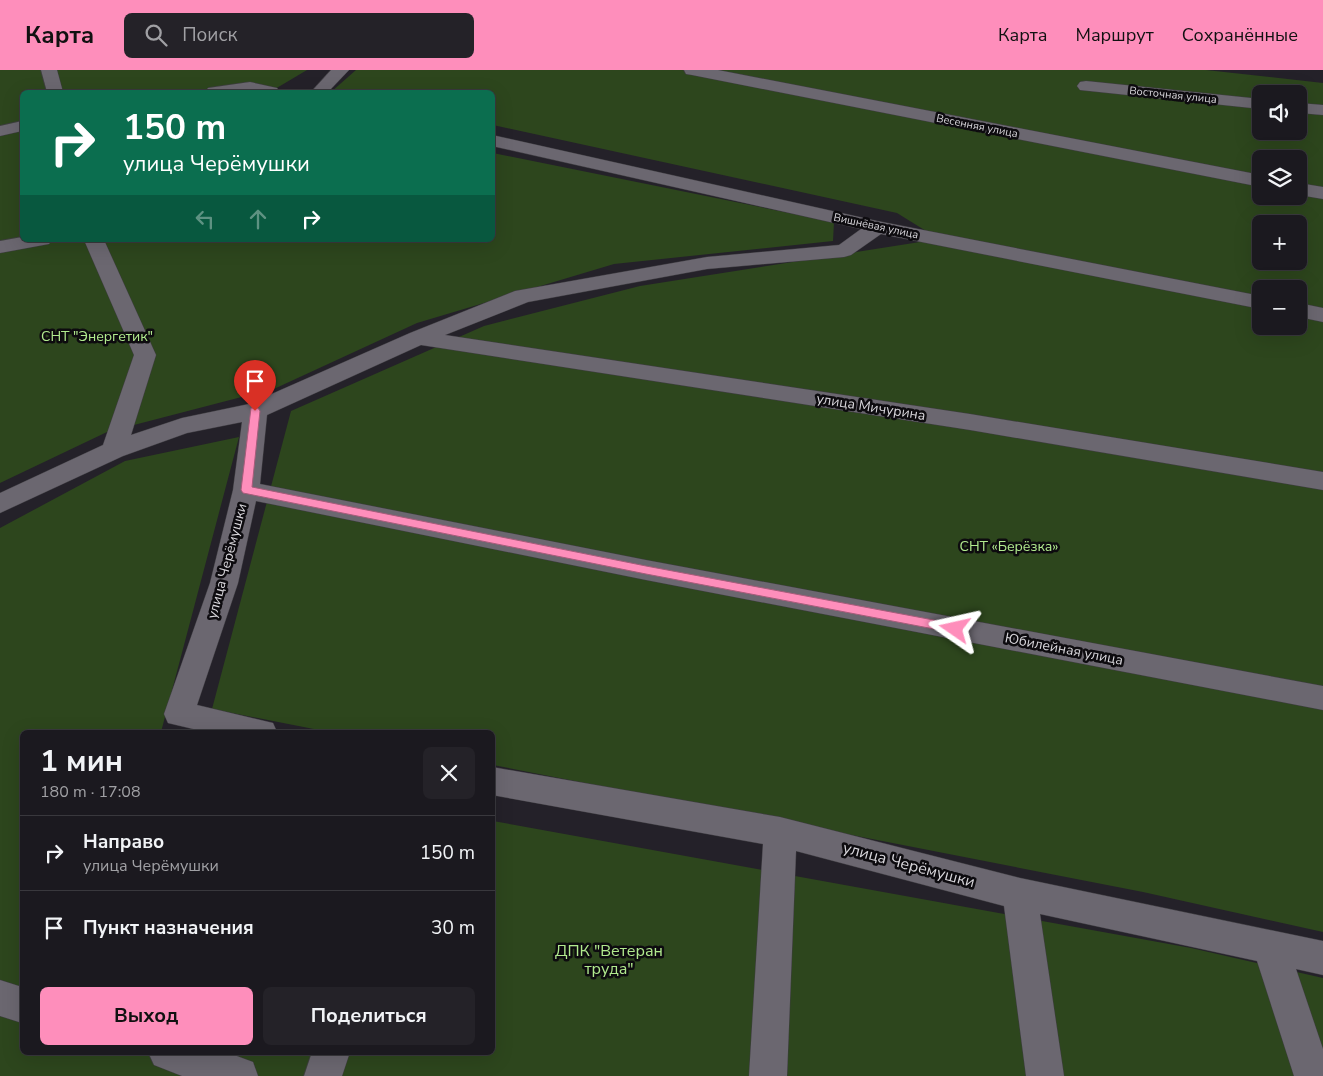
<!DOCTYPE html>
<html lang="ru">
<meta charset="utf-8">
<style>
body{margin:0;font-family:"Nunito Sans",sans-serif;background:#242228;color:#f1f3f6;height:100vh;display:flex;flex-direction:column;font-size:19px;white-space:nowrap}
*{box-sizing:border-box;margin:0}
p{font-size:16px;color:#a0a0a4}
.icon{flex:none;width:28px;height:28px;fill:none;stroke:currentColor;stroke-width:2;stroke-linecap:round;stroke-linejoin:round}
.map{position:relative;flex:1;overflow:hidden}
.drawer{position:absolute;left:20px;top:660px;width:475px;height:325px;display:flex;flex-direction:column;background:#1b191f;border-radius:8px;box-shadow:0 5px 20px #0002,0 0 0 1px #39383d}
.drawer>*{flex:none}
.hud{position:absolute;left:20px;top:20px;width:475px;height:152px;border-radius:8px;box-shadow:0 5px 20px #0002,0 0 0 1px #39383d;background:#0b6e4f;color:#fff;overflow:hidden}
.fabs{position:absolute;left:1252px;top:15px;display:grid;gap:10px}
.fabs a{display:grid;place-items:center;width:55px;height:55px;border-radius:8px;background:#1b191f;box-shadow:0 5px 20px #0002,0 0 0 1px #39383d;font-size:25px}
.pin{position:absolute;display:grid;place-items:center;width:42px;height:42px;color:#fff;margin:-51px -21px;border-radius:50% 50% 50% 0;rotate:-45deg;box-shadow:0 0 5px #0007}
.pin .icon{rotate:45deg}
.me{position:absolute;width:55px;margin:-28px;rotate:281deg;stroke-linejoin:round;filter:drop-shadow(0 0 4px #0008)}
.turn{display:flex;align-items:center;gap:18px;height:105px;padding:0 20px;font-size:22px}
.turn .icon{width:65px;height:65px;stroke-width:2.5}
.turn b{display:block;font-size:35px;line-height:42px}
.lanes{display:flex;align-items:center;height:48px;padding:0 20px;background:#0003;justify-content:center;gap:25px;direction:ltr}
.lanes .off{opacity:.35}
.round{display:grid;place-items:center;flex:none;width:52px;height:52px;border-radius:8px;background:#242228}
.overview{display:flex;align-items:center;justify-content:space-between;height:85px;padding:0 20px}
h1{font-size:30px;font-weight:700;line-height:38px}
.primary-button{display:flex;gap:10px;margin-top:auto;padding:10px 20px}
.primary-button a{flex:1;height:58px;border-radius:8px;background:#fe8ebb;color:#111;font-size:20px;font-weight:700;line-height:58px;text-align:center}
.primary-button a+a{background:#242228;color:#f1f3f6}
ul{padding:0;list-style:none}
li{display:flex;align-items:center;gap:15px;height:75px;padding:0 20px;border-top:1px solid #39383d}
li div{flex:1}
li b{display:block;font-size:19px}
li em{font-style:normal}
header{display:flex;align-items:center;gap:30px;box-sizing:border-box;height:70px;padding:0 25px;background:#fe8ebb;color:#111}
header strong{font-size:24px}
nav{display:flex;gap:28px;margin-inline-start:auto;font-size:18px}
.search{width:350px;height:45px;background:#242228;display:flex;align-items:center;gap:12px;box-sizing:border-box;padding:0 18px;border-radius:8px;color:#a0a0a4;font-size:19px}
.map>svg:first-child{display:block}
.green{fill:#2d461d;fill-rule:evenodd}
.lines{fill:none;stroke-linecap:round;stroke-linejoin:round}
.minor-casing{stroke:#3e3c41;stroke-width:1}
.minor{fill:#6b6770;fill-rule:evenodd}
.route{fill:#fe8ebb;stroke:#a55c7a}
.labels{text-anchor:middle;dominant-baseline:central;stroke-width:5;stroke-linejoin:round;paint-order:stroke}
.far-street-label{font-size:11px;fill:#d8d6db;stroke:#0d0b0f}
.park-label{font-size:14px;fill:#b1ea8e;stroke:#0d0b0f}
.street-label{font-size:14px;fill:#d8d6db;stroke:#0d0b0f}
.near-street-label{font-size:16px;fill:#d8d6db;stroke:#0d0b0f}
.near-park-label{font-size:16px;fill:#b1ea8e;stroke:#0d0b0f}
</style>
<header>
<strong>Карта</strong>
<div class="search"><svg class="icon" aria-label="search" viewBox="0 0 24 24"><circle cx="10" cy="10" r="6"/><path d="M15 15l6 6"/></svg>Поиск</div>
<nav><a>Карта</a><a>Маршрут</a><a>Сохранённые</a></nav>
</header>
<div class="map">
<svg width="1323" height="1006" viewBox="0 0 1323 1006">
<rect width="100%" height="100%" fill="#242129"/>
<!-- green -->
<g class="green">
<path d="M 0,0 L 307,0 L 270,22 L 22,22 L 22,170 L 492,170 L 493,83 L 834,152 L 833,171 L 614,194 L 417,253 L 276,318 L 107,362 L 0,413 Z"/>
<path d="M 356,0 L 1206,0 L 1323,13 L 1323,862 L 1143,822 L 493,695 L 492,662 L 329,662 L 212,639 L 291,341 L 484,256 L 640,216 L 939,169 L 897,143 L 493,55 L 492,22 L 331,22 ZM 1261,24 L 1299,24 L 1299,61 L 1261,61 ZM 1261,89 L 1299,89 L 1299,126 L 1261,126 ZM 1261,154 L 1299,154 L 1299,191 L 1261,191 ZM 1261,219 L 1299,219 L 1299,256 L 1261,256 Z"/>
<path d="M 239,367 L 161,662 L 22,662 L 22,982 L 492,982 L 493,751 L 1191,878 L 1323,908 L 1323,1006 L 0,1006 L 0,458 L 125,391 Z"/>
</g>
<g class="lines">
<!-- minor casing -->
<g class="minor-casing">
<g id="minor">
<path d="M 41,0 L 57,0 L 63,22 L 47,22 Z"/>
<path d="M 331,0 L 349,0 L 328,22 L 311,22 Z"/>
<path d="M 684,0 L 718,0 L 1261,105 L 1261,117 L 692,5 L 686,4 Z"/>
<path d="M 1086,11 L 1261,29 L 1261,39 L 1080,20 L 1077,16 L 1080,12 Z"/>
<path d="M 250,12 L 277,18 L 280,22 L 205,22 L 208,18 Z"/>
<path d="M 1299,33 L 1323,35 L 1323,45 L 1299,43 Z"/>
<path d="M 22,51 L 22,61 L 0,66 L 0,56 Z"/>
<path d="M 492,65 L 877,151 L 1261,226 L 1261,239 L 881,164 L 851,185 L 844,187 L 707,199 L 528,232 L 445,265 L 970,344 L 1323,402 L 1323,420 L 970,360 L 421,275 L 267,345 L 260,414 L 646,490 L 1323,616 L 1323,640 L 646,510 L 256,431 L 238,513 L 197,635 L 273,653 L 277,662 L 206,662 L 168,653 L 164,644 L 210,513 L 233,420 L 242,352 L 187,363 L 123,386 L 0,443 L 0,423 L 103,375 L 134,285 L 84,170 L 104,170 L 156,285 L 131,365 L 182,348 L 249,334 L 410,263 L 515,221 L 707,187 L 839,175 L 861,159 L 492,76 Z"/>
<path d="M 1299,113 L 1323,117 L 1323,129 L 1299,125 Z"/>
<path d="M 22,167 L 22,170 L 52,170 L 49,174 L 0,183 L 0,171 Z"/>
<path d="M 1299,233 L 1323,238 L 1323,252 L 1299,247 Z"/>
<path d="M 492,697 L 780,747 L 1020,808 L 1323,871 L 1323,905 L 1296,899 L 1323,979 L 1323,1006 L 1294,1006 L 1257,891 L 1040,844 L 1064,1006 L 1026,1006 L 1004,836 L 796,781 L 787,1006 L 749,1006 L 763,774 L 492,725 Z"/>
<path d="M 0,910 L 22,917 L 22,953 L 0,946 Z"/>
<path d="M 148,982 L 226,982 L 253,992 L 258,1006 L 182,1006 L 154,995 Z"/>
<path d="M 312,982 L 350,982 L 342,1006 L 304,1006 Z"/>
</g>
</g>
<!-- minor -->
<use href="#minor" class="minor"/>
</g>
<!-- route -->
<path class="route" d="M 251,338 L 258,338 L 260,341 L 252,417 L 646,496 L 955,554 L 959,555 L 961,559 L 959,562 L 955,563 L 646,504 L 243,423 L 241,420 Z"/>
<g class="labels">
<!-- far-street labels -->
<g class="far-street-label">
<text transform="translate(1173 25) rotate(6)">Восточная улица</text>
<text transform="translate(977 56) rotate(11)">Весенняя улица</text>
<text transform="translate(876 156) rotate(12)">Вишнёвая улица</text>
</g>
<!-- park labels -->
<g class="park-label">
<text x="97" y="266">СНТ "Энергетик"</text>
<text x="1009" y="476">СНТ «Берёзка»</text>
</g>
<!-- street labels -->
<g class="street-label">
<text transform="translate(871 337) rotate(9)">улица Мичурина</text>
<text transform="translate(227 491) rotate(-75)">улица Черёмушки</text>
<text transform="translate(1064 579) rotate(11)">Юбилейная улица</text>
</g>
<!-- near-street labels -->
<g class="near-street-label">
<text transform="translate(909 795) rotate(15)">улица Черёмушки</text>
</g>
<!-- near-park labels -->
<g class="near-park-label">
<text x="609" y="881">ДПК "Ветеран<tspan x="609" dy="18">труда"</tspan></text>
</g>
</g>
</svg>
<div class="fabs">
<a><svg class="icon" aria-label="sound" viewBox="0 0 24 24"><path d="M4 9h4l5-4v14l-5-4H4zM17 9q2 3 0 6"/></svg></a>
<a><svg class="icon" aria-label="layers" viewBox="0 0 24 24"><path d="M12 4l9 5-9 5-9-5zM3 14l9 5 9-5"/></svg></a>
<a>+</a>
<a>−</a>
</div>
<div class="pin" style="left:255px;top:341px;background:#d93025"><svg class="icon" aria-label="arrive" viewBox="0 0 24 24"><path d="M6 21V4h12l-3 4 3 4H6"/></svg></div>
<svg class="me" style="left:955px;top:559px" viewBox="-20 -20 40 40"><path d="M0-17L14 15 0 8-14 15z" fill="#fe8ebb" stroke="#fff" stroke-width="4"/></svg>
<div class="hud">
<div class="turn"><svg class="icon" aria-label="right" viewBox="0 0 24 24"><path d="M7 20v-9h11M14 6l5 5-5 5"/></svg><div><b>150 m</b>улица Черёмушки</div></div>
<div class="lanes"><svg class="icon off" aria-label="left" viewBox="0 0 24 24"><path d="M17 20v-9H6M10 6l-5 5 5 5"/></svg><svg class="icon off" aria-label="ahead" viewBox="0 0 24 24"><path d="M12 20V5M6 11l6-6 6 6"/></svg><svg class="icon" aria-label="right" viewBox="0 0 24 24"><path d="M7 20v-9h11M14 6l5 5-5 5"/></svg></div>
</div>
<section class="drawer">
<div class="overview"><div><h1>1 мин</h1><p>180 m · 17:08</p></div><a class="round"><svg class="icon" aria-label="close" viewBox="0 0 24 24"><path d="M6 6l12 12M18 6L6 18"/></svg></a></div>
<ul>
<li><svg class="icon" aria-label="right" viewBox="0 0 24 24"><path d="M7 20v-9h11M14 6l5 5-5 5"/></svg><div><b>Направо</b><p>улица Черёмушки</p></div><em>150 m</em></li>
<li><svg class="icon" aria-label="arrive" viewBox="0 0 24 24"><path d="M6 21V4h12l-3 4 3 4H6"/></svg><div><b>Пункт назначения</b></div><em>30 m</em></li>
</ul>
<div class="primary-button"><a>Выход</a><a>Поделиться</a></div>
</section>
</div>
